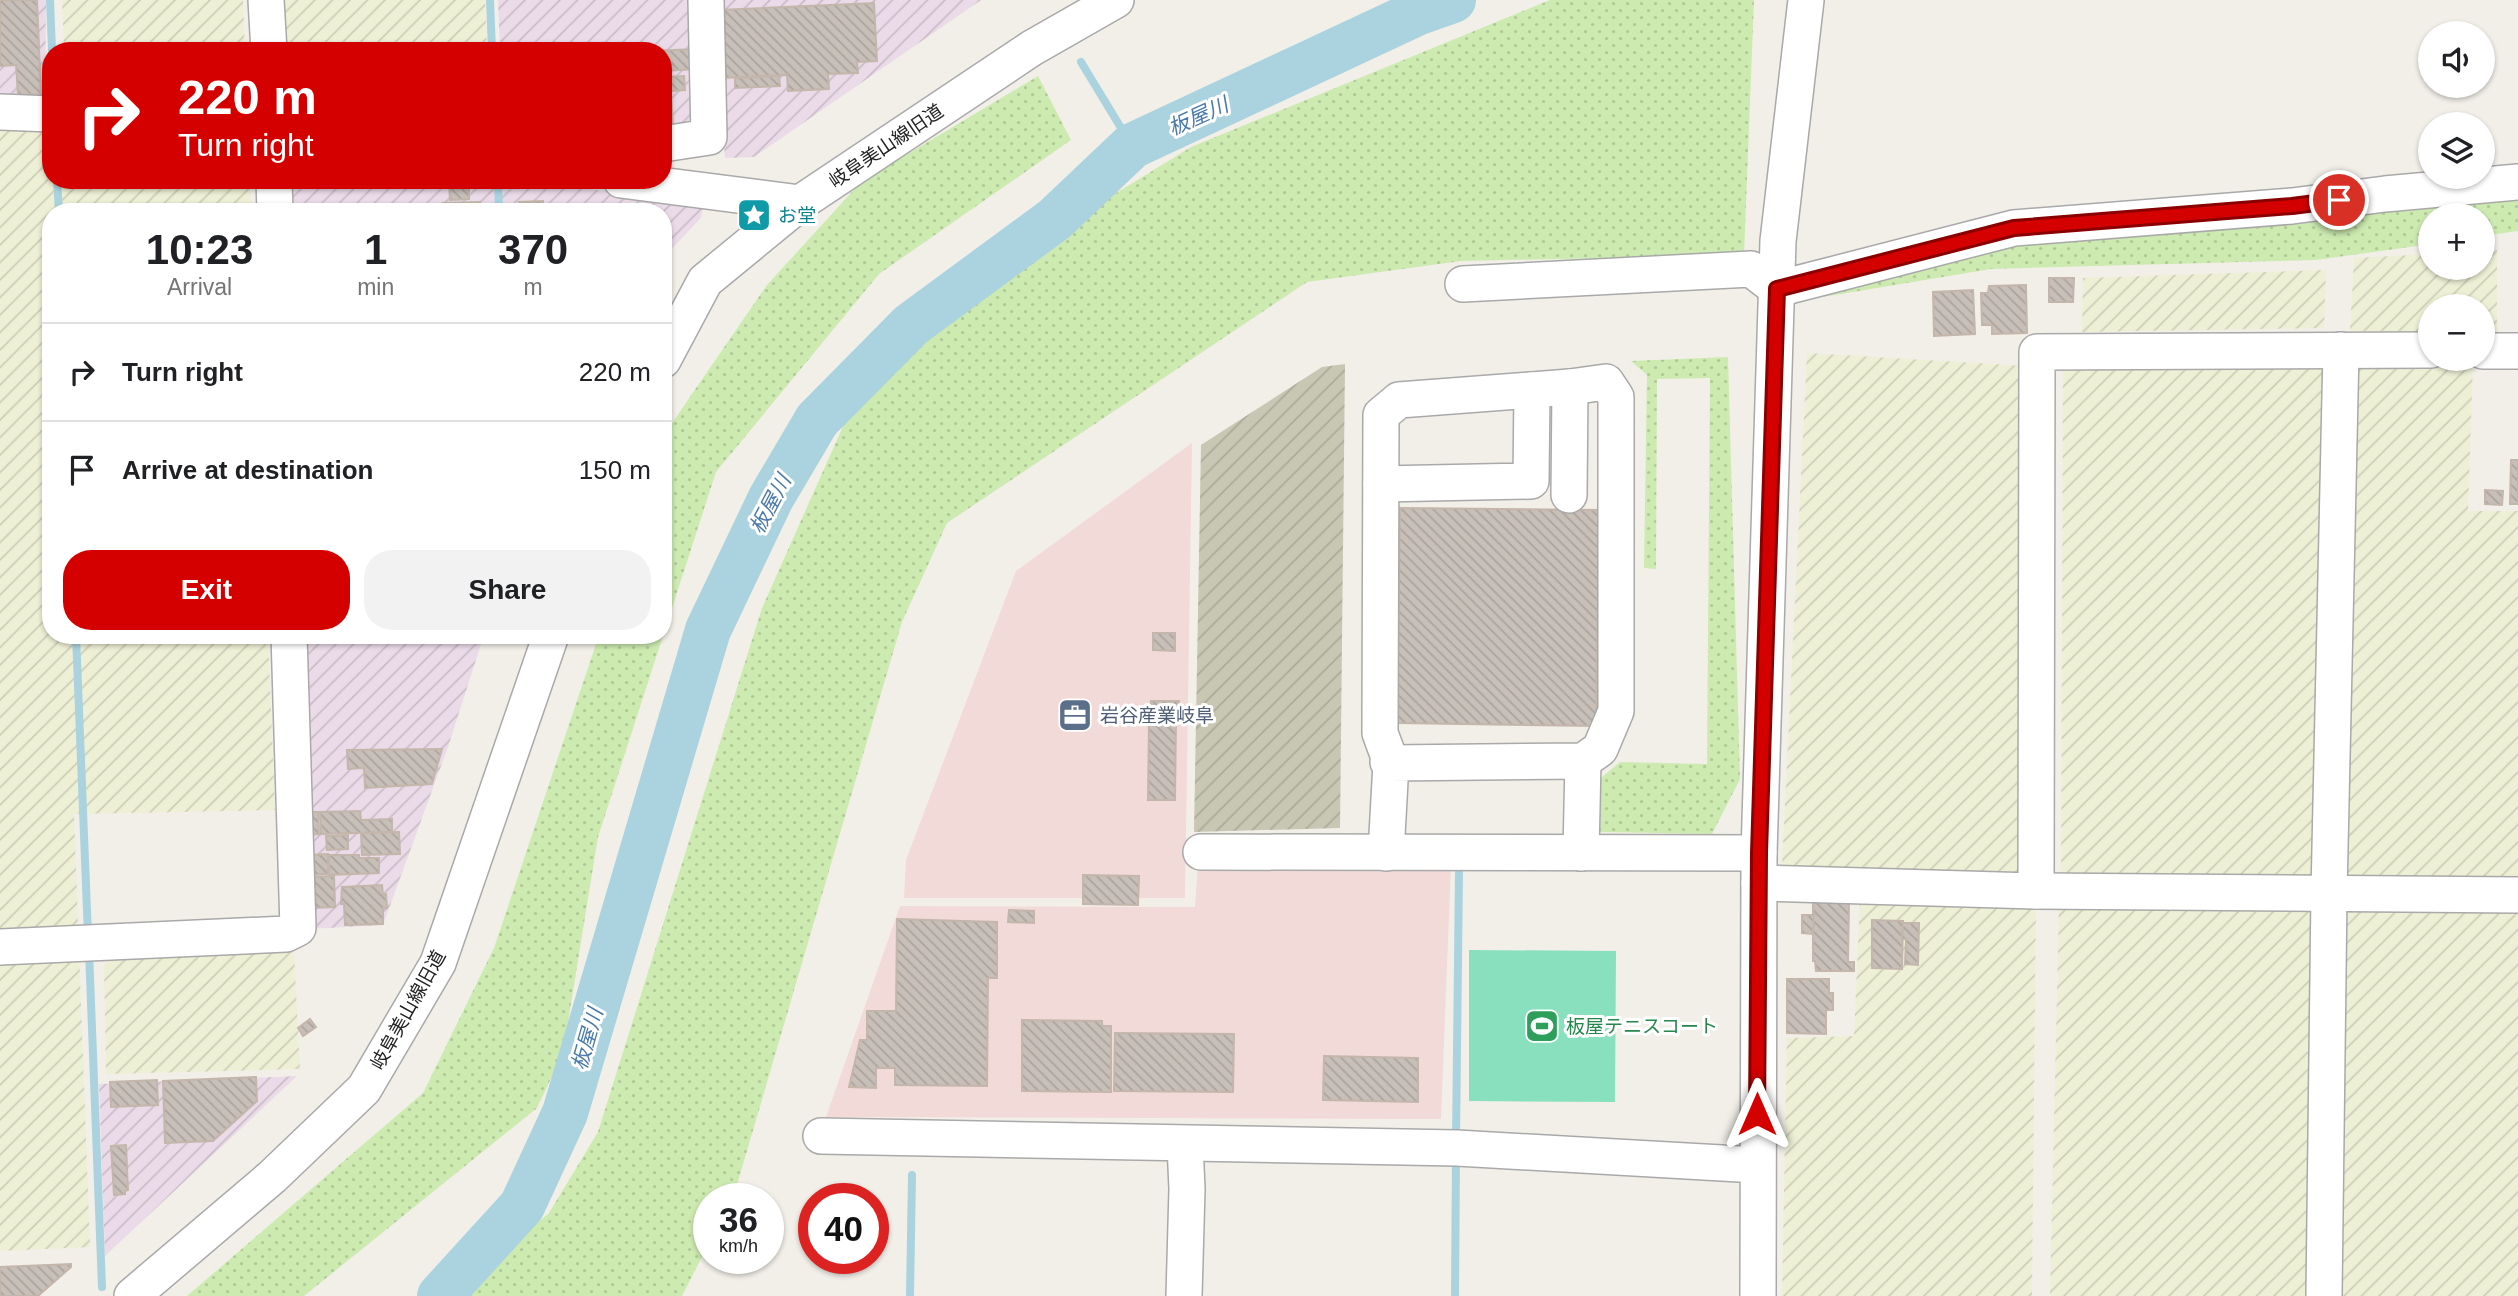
<!DOCTYPE html>
<meta charset="utf-8">
<style>
body{margin:0;font-family:Helvetica,"Noto Sans JP",sans-serif;background:#f2f2f2;color:#202124;height:100vh;display:flex;flex-direction:column;font-size:26px;white-space:nowrap}
*{box-sizing:border-box;margin:0}
p{font-size:23px;color:#757577}
.icon{flex:none;width:38px;height:38px;fill:none;stroke:currentColor;stroke-width:2;stroke-linecap:round;stroke-linejoin:round}
.map{position:relative;flex:1;overflow:hidden}
.sheet{position:absolute;left:42px;top:203px;width:630px;height:441px;display:flex;flex-direction:column;background:#fff;border-radius:28px;box-shadow:0 2px 5px #0004}
.sheet>*{flex:none}
.guide{position:absolute;left:42px;top:42px;width:630px;height:147px;border-radius:28px;box-shadow:0 2px 5px #0004;background:#d40000;color:#fff;overflow:hidden}
.tools{position:absolute;left:2418px;top:21px;display:grid;gap:14px}
.tools a{display:grid;place-items:center;width:77px;height:77px;border-radius:50%;background:#fff;box-shadow:0 2px 5px #0004;font-size:35px}
.speed{position:absolute;left:693px;top:1183px;display:flex;gap:14px;font-size:35px;font-weight:700;text-align:center}
.speed>*{display:grid;place-content:center;width:91px;height:91px;border-radius:50%;background:#fff;box-shadow:0 2px 5px #0004;line-height:1}
.speed small{font-size:18px;font-weight:400}
.speed .limit{border:10px solid #d22;background:#fff;color:#111}
.pin{position:absolute;display:grid;place-items:center;width:60px;height:60px;color:#fff;margin:-30px;border:4px solid #fff;border-radius:50%;box-shadow:0 2px 7px #0007}
.me{position:absolute;width:77px;margin:-38px;rotate:0deg;stroke-linejoin:round;filter:drop-shadow(0 0 5px #0008)}
.turn{display:flex;align-items:center;gap:24px;height:147px;padding:0 21px;font-size:32px}
.turn .icon{width:91px;height:91px;stroke-width:2.5}
.turn b{display:block;font-size:49px;line-height:60px}
.eta{display:flex;justify-content:space-evenly;align-items:center;height:119px;text-align:center}
.eta b{font-size:42px;font-weight:700;line-height:49px}
.action{display:flex;gap:14px;margin-top:auto;padding:14px 21px}
.action a{flex:1;height:80px;border-radius:28px;background:#d40000;color:#fff;font-size:28px;font-weight:700;line-height:80px;text-align:center}
.action a+a{background:#f2f2f2;color:#202124}
ul{padding:0;list-style:none}
li{display:flex;align-items:center;gap:21px;height:98px;padding:0 21px;border-top:2px solid #e0e0e0}
li div{flex:1}
li b{display:block;font-size:26px}
li em{font-style:normal}
.map>svg:first-child{display:block}
.commercial{fill:#f2dad9}
.industrial{fill:url(#industrial-furrows)}
.construction{fill:url(#construction-furrows)}
.farmland{fill:url(#farmland-furrows)}
.grass{fill:url(#grass-dots)}
.pitch{fill:#88e0be}
.lines{fill:none;stroke-linecap:round;stroke-linejoin:round}
.stream{stroke:#aad3df;stroke-width:8}
.river{stroke:#aad3df;stroke-width:46}
.building{fill:url(#building-back-hatch);stroke:#c4b6ab;stroke-width:2}
.minor-casing{stroke:#a9a9a9;stroke-width:38}
.minor{stroke:#fff;stroke-width:35}
.route-casing{stroke:#8a0000;stroke-width:18}
.route{stroke:#d40000;stroke-width:12}
.labels{text-anchor:middle;dominant-baseline:central;stroke-width:6;stroke-linejoin:round;paint-order:stroke}
.street-label{font-size:19px;fill:#222;stroke:#fff}
.culture-label{font-size:19px;fill:#0d838f;stroke:#fff;text-anchor:start}
.service-label{font-size:19px;fill:#4e5e75;stroke:#fff;text-anchor:start}
.leisure-label{font-size:19px;fill:#27864d;stroke:#fff;text-anchor:start}
.water-label{font-size:21px;font-style:italic;fill:#4a7aab;stroke:#fff}
</style>
<div class="map">
<svg width="2518" height="1296" viewBox="0 0 2518 1296">
<defs>
<pattern id="industrial-furrows" width="10" height="10" patternUnits="userSpaceOnUse" patternTransform="scale(1.75)"><rect width="10" height="10" fill="#ebdbe8"/><path d="M-1 1l2-2M0 10L10 0M9 11l2-2" fill="none" stroke="#c9bcc7"/></pattern>
<pattern id="construction-furrows" width="10" height="10" patternUnits="userSpaceOnUse" patternTransform="scale(1.75)"><rect width="10" height="10" fill="#c7c7b4"/><path d="M-1 1l2-2M0 10L10 0M9 11l2-2" fill="none" stroke="#abab9a"/></pattern>
<pattern id="farmland-furrows" width="10" height="10" patternUnits="userSpaceOnUse" patternTransform="scale(1.75)"><rect width="10" height="10" fill="#eef0d5"/><path d="M-1 1l2-2M0 10L10 0M9 11l2-2" fill="none" stroke="#ccceb7"/></pattern>
<pattern id="grass-dots" width="8" height="8" patternUnits="userSpaceOnUse" patternTransform="scale(1.75)"><rect width="8" height="8" fill="#cdebb0"/><path d="M2 2h.1M6 6h.1" fill="none" stroke="#b0c997" stroke-width="1.8" stroke-linecap="round"/></pattern>
<pattern id="building-back-hatch" width="6" height="6" patternUnits="userSpaceOnUse" patternTransform="scale(1.75)"><rect width="6" height="6" fill="#c7bfb8"/><path d="M-1 5l2 2M0 0l6 6M5-1l2 2" fill="none" stroke="#aba49e"/></pattern>
</defs>
<rect width="100%" height="100%" fill="#f2efe9"/>
<!-- commercial -->
<g class="commercial">
<path d="M 1192,443 L 1185,898 L 904,898 L 906,860 L 1016,571 Z"/>
<path d="M 1198,863 L 1451,864 L 1441,1119 L 826,1117 L 900,906 L 1195,907 Z"/>
</g>
<!-- industrial -->
<g class="industrial">
<path d="M 0,0 L 46,0 L 45,102 L 0,99 Z"/>
<path d="M 498,0 L 981,0 L 754,157 L 725,158 L 723,128 L 663,130 L 663,51 L 500,51 Z"/>
<path d="M 280,180 L 514,180 L 704,203 L 701,218 L 663,258 L 663,212 L 281,212 Z"/>
<path d="M 300,635 L 484,635 L 448,747 L 383,925 L 310,929 Z"/>
<path d="M 297,1076 L 105,1256 L 99,1084 Z"/>
</g>
<!-- construction -->
<path class="construction" d="M 1345,364 L 1340,828 L 1194,832 L 1201,445 L 1322,367 Z"/>
<!-- farmland -->
<g class="farmland">
<path d="M 62,0 L 243,0 L 245,51 L 64,51 Z"/>
<path d="M 277,0 L 485,0 L 487,51 L 279,51 Z"/>
<path d="M 0,130 L 51,133 L 51,180 L 250,180 L 251,212 L 51,212 L 51,635 L 268,635 L 275,810 L 74,814 L 90,1247 L 0,1251 Z"/>
<path d="M 2497,250 L 2497,332 L 2483,332 L 2483,306 L 2431,306 L 2431,332 L 2350,331 L 2354,258 L 2431,254 L 2431,268 L 2483,268 L 2483,251 Z"/>
<path d="M 2326,270 L 2324,328 L 2082,332 L 2083,278 Z"/>
<path d="M 1807,353 L 2026,366 L 2029,874 L 1782,866 Z"/>
<path d="M 2324,359 L 2314,879 L 2061,882 L 2063,363 Z"/>
<path d="M 2363,359 L 2473,361 L 2468,511 L 2518,511 L 2518,885 L 2336,884 L 2349,376 Z"/>
<path d="M 1860,900 L 2036,900 L 2032,1296 L 1782,1296 L 1787,1038 L 1854,1036 Z"/>
<path d="M 2059,901 L 2318,907 L 2309,1296 L 2050,1296 Z"/>
<path d="M 2345,905 L 2518,909 L 2518,1296 L 2338,1296 Z"/>
<path d="M 294,952 L 300,1069 L 106,1074 L 104,966 L 112,956 Z"/>
</g>
<!-- grass -->
<g class="grass">
<path d="M 1550,0 L 1754,0 L 1744,255 L 1461,261 L 1307,282 L 947,523 L 902,622 L 734,1195 L 732,1199 L 709,1199 L 709,1243 L 682,1296 L 452,1296 L 549,1213 L 598,1132 L 762,608 L 845,422 L 918,342 L 1100,203 L 1191,147 Z"/>
<path d="M 1038,76 L 1071,140 L 879,274 L 716,472 L 598,837 L 563,1053 L 537,1108 L 304,1296 L 187,1296 L 423,1093 L 494,948 L 599,635 L 663,635 L 663,444 L 668,429 L 767,285 L 861,182 Z"/>
<path d="M 2518,191 L 2518,231 L 2483,236 L 2483,215 L 2431,215 L 2431,244 L 2316,260 L 1991,269 L 1823,297 L 1852,276 L 2011,242 Z"/>
<path d="M 1728,357 L 1740,779 L 1712,834 L 1600,832 L 1601,778 L 1620,762 L 1707,764 L 1710,378 L 1657,379 L 1656,569 L 1644,568 L 1647,375 L 1631,361 Z"/>
</g>
<!-- pitch -->
<path class="pitch" d="M 1469,950 L 1616,951 L 1615,1102 L 1469,1101 Z"/>
<g class="lines">
<!-- stream -->
<g class="stream">
<path d="M 50,0 L 52,51"/>
<path d="M 490,0 L 492,51"/>
<path d="M 1081,62 L 1132,146"/>
<path d="M 57,180 L 59,212"/>
<path d="M 498,180 L 499,212"/>
<path d="M 76,635 L 88,935"/>
<path d="M 89,951 L 102,1287"/>
<path d="M 1456,1139 L 1459,873"/>
<path d="M 910,1296 L 912,1175"/>
<path d="M 1455,1296 L 1456,1155"/>
</g>
<!-- river -->
<path class="river" d="M 440,1296 L 522,1206 L 565,1113 L 708,630 L 771,498 L 817,420 L 911,325 L 1055,219 L 1132,146 L 1419,12 L 1453,0"/>
</g>
<!-- building -->
<g class="building">
<path d="M 0,0 L 37,0 L 41,94 L 18,95 L 16,65 L 0,66 Z"/>
<path d="M 874,3 L 877,61 L 857,62 L 858,73 L 828,74 L 829,89 L 788,91 L 787,75 L 723,78 L 720,10 Z"/>
<path d="M 696,49 L 697,69 L 663,71 L 663,51 L 649,51 Z"/>
<path d="M 684,76 L 685,90 L 671,91 L 673,130 L 663,131 L 663,77 Z"/>
<path d="M 779,76 L 780,86 L 735,88 L 735,78 Z"/>
<path d="M 469,182 L 469,199 L 450,200 L 449,183 Z"/>
<path d="M 543,201 L 542,212 L 519,212 L 519,202 Z"/>
<path d="M 480,202 L 480,212 L 443,212 L 443,203 Z"/>
<path d="M 2049,278 L 2074,278 L 2073,302 L 2049,302 Z"/>
<path d="M 2026,285 L 2027,333 L 1992,334 L 1992,325 L 1982,325 L 1981,293 L 1988,293 L 1989,286 Z"/>
<path d="M 1973,290 L 1975,334 L 1934,336 L 1933,292 Z"/>
<path d="M 2511,460 L 2518,460 L 2518,504 L 2510,504 Z"/>
<path d="M 2485,490 L 2503,491 L 2502,505 L 2485,504 Z"/>
<path d="M 1400,508 L 1599,510 L 1596,726 L 1397,723 Z"/>
<path d="M 1153,633 L 1175,633 L 1175,651 L 1153,650 Z"/>
<path d="M 1151,701 L 1179,701 L 1178,709 L 1150,709 Z"/>
<path d="M 1149,719 L 1176,719 L 1175,800 L 1148,800 Z"/>
<path d="M 442,749 L 432,784 L 365,788 L 364,768 L 348,769 L 347,750 Z"/>
<path d="M 360,811 L 361,820 L 392,819 L 392,832 L 321,834 L 320,812 Z"/>
<path d="M 309,812 L 318,812 L 319,834 L 309,835 Z"/>
<path d="M 399,832 L 400,854 L 362,855 L 361,833 Z"/>
<path d="M 348,835 L 348,849 L 327,850 L 326,836 Z"/>
<path d="M 328,854 L 328,874 L 309,875 L 309,855 Z"/>
<path d="M 329,855 L 359,855 L 359,858 L 379,858 L 379,873 L 329,875 Z"/>
<path d="M 1083,875 L 1139,876 L 1138,905 L 1083,904 Z"/>
<path d="M 334,876 L 335,907 L 312,908 L 311,877 Z"/>
<path d="M 382,885 L 383,895 L 386,894 L 387,908 L 383,908 L 383,924 L 345,925 L 344,904 L 341,904 L 342,887 Z"/>
<path d="M 1813,901 L 1849,901 L 1848,962 L 1854,962 L 1854,971 L 1816,971 L 1815,961 L 1813,961 Z"/>
<path d="M 1009,910 L 1034,911 L 1034,923 L 1008,922 Z"/>
<path d="M 1802,915 L 1814,915 L 1813,934 L 1802,933 Z"/>
<path d="M 897,919 L 997,922 L 997,978 L 988,978 L 987,1086 L 895,1085 L 895,1068 L 876,1068 L 876,1088 L 849,1087 L 860,1040 L 867,1040 L 867,1011 L 896,1011 Z"/>
<path d="M 1872,920 L 1903,921 L 1902,969 L 1872,968 Z"/>
<path d="M 1903,923 L 1919,923 L 1918,965 L 1905,964 L 1906,939 L 1902,939 Z"/>
<path d="M 1787,979 L 1829,979 L 1829,993 L 1833,993 L 1833,1010 L 1826,1010 L 1826,1034 L 1787,1033 Z"/>
<path d="M 310,1019 L 316,1027 L 303,1036 L 298,1028 Z"/>
<path d="M 1022,1020 L 1102,1021 L 1102,1026 L 1111,1026 L 1111,1092 L 1022,1091 Z"/>
<path d="M 1115,1033 L 1234,1034 L 1233,1092 L 1114,1091 Z"/>
<path d="M 1324,1056 L 1418,1058 L 1418,1102 L 1323,1100 Z"/>
<path d="M 256,1077 L 257,1101 L 213,1141 L 165,1143 L 163,1081 Z"/>
<path d="M 157,1080 L 158,1105 L 111,1107 L 110,1082 Z"/>
<path d="M 126,1145 L 128,1190 L 125,1191 L 125,1194 L 114,1195 L 111,1146 Z"/>
<path d="M 71,1264 L 71,1267 L 38,1296 L 0,1296 L 0,1267 Z"/>
</g>
<g class="lines">
<!-- minor casing -->
<g class="minor-casing">
<g id="minor">
<path d="M 266,0 L 269,51"/>
<path d="M 0,112 L 51,114"/>
<path d="M 663,144 L 709,137 L 706,0"/>
<path d="M 274,180 L 275,212"/>
<path d="M 621,180 L 800,203"/>
<path d="M 1463,284 L 1751,269 L 1777,289 L 2014,228 L 2292,206 L 2385,194 L 2518,182"/>
<path d="M 2483,351 L 2518,351"/>
<path d="M 663,360 L 705,281 L 800,203 L 1032,48 L 1116,0"/>
<path d="M 1381,484 L 1531,481 L 1532,390"/>
<path d="M 1569,495 L 1570,387"/>
<path d="M 1201,852 L 1759,853"/>
<path d="M 1386,853 L 1391,763 L 1380,733 L 1381,415 L 1399,400 L 1570,387 L 1606,382 L 1616,397 L 1616,711 L 1600,749 L 1583,761 L 1391,763 L 1388,762"/>
<path d="M 1581,853 L 1583,761"/>
<path d="M 1759,883 L 2036,891 L 2518,895"/>
<path d="M 2036,891 L 2037,352 L 2431,350"/>
<path d="M 0,947 L 286,934 L 298,928 L 289,635"/>
<path d="M 821,1136 L 1457,1148 L 1757,1165"/>
<path d="M 132,1296 L 272,1177 L 364,1089 L 438,963 L 551,635"/>
<path d="M 1184,1296 L 1187,1189 L 1185,1144"/>
<path d="M 1758,1296 L 1759,853 L 1778,241 L 1806,0"/>
<path d="M 2324,1296 L 2329,893 L 2341,350"/>
</g>
</g>
<!-- minor -->
<use href="#minor" class="minor"/>
</g>
<g class="lines">
<!-- route casing -->
<g class="route-casing">
<path id="route" d="M 1757,1114 L 1759,853 L 1777,289 L 2014,228 L 2292,206 L 2339,200"/>
</g>
<!-- route -->
<use href="#route" class="route"/>
</g>
<!-- icons -->
<defs>
<g id="sight-square" transform="scale(1.75)"><rect x="-9" y="-9" width="18" height="18" rx="4" fill="#0f9aa8" stroke="#fff"/><path d="M0-6L1.8-2.2L6-1.7L2.9 1.2L3.7 5.4L0 3.3L-3.7 5.4L-2.9 1.2L-6-1.7L-1.8-2.2Z" fill="#fff"/></g>
<g id="office-square" transform="scale(1.75)"><rect x="-9" y="-9" width="18" height="18" rx="4" fill="#5c6f8a" stroke="#fff"/><path d="M-6-3h4V-5.5h4V-3h4V5H-6ZM-1-4.5V-3h2v-1.5ZM-6 0V1H6V0Z" fill="#fff"/></g>
<g id="stadium-square" transform="scale(1.75)"><rect x="-9" y="-9" width="18" height="18" rx="4" fill="#2e9e5b" stroke="#fff"/><path d="M0-5a6.5 5 0 1 0 0 10a6.5 5 0 1 0 0-10ZM-3.5-1.8h7v3.6h-7Z" fill="#fff"/></g>
</defs>
<g fill-rule="evenodd">
<use href="#sight-square" x="754" y="215"/>
<use href="#office-square" x="1075" y="715"/>
<use href="#stadium-square" x="1542" y="1026"/>
</g>
<g class="labels">
<!-- street labels -->
<g class="street-label">
<text transform="translate(886 146) rotate(-34)">岐阜美山線旧道</text>
<text transform="translate(408 1010) rotate(-61)">岐阜美山線旧道</text>
</g>
<!-- culture labels -->
<g class="culture-label">
<text x="778" y="215">お堂</text>
</g>
<!-- service labels -->
<g class="service-label">
<text x="1100" y="715">岩谷産業岐阜</text>
</g>
<!-- leisure labels -->
<g class="leisure-label">
<text x="1566" y="1026">板屋テニスコート</text>
</g>
<!-- water labels -->
<g class="water-label">
<text transform="translate(1198 116) rotate(-24)">板屋川</text>
<text transform="translate(770 504) rotate(-62)">板屋川</text>
<text transform="translate(587 1039) rotate(-74)">板屋川</text>
</g>
</g>
</svg>
<div class="tools">
<a><svg class="icon" aria-label="sound" viewBox="0 0 24 24"><path d="M4 9h4l5-4v14l-5-4H4zM17 9q2 3 0 6"/></svg></a>
<a><svg class="icon" aria-label="layers" viewBox="0 0 24 24"><path d="M12 4l9 5-9 5-9-5zM3 14l9 5 9-5"/></svg></a>
<a>+</a>
<a>−</a>
</div>
<div class="speed"><div>36<small>km/h</small></div><div class="limit">40</div></div>
<div class="pin" style="left:2339px;top:200px;background:#d93025"><svg class="icon" aria-label="arrive" viewBox="0 0 24 24"><path d="M6 21V4h12l-3 4 3 4H6"/></svg></div>
<svg class="me" style="left:1757px;top:1114px" viewBox="-20 -20 40 40"><path d="M0-17L14 15 0 8-14 15z" fill="#d40000" stroke="#fff" stroke-width="4"/></svg>
<div class="guide">
<div class="turn"><svg class="icon" aria-label="right" viewBox="0 0 24 24"><path d="M7 20v-9h11M14 6l5 5-5 5"/></svg><div><b>220 m</b>Turn right</div></div>
</div>
<section class="sheet">
<div class="eta">
<div><b>10:23</b><p>Arrival</p></div>
<div><b>1</b><p>min</p></div>
<div><b>370</b><p>m</p></div>
</div>
<ul>
<li><svg class="icon" aria-label="right" viewBox="0 0 24 24"><path d="M7 20v-9h11M14 6l5 5-5 5"/></svg><div><b>Turn right</b></div><em>220 m</em></li>
<li><svg class="icon" aria-label="arrive" viewBox="0 0 24 24"><path d="M6 21V4h12l-3 4 3 4H6"/></svg><div><b>Arrive at destination</b></div><em>150 m</em></li>
</ul>
<div class="action"><a>Exit</a><a>Share</a></div>
</section>
</div>
